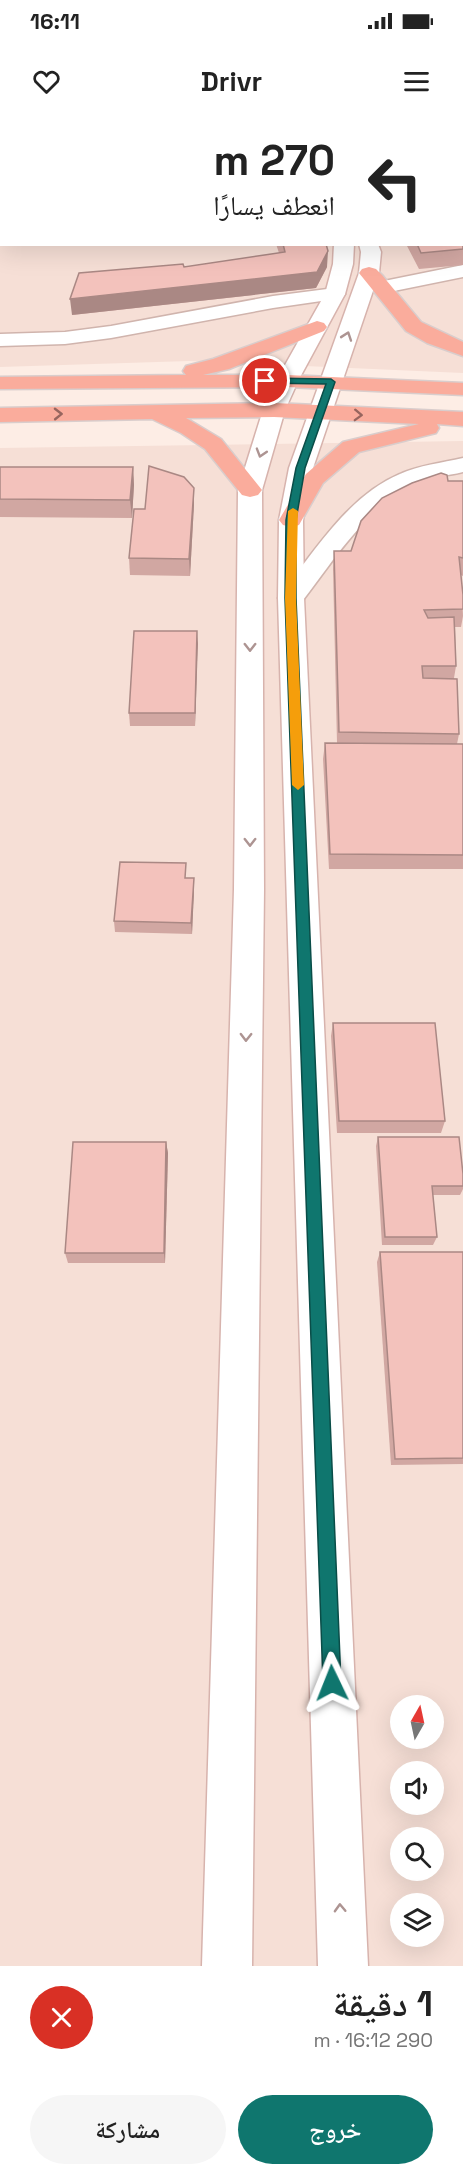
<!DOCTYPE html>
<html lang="ar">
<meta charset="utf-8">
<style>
body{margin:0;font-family:"Space Grotesk","Noto Naskh Arabic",sans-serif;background:#f6f6f6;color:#222;direction:rtl;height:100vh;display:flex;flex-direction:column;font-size:22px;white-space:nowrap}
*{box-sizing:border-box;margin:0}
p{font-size:20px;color:#767676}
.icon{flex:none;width:33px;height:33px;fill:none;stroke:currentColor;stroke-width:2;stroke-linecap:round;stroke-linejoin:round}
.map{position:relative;height:1846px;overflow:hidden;direction:ltr}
.panel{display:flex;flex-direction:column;background:#fff;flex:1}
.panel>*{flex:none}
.top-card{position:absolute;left:0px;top:0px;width:464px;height:126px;box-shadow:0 6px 24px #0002;direction:rtl;background:#fff;color:#222;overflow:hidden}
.needle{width:39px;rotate:9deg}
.fabs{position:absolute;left:390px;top:1575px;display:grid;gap:12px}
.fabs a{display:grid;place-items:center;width:54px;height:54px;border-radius:50%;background:#fff;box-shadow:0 6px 24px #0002;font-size:30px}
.pin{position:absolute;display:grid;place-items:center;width:51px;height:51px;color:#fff;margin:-26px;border:3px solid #fff;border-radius:50%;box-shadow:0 2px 6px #0007}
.me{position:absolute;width:66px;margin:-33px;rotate:358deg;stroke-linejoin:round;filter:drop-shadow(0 0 4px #0008)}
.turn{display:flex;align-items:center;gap:21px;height:126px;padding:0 30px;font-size:27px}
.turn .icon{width:78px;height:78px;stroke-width:2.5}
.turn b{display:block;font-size:42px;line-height:51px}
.round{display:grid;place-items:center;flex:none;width:63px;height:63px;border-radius:32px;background:#f6f6f6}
.summary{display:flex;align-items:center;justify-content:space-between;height:102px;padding:0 30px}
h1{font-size:36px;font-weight:600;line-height:45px}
.action{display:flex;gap:12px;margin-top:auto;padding:12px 30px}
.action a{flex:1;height:69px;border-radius:36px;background:#0f766e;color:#fff;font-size:24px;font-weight:600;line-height:69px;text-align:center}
.action a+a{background:#f6f6f6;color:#222}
.status{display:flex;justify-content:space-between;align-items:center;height:42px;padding:0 30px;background:#fff;direction:ltr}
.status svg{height:16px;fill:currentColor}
header{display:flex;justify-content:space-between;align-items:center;height:78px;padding:0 30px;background:#fff;font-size:27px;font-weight:600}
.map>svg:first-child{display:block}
.residential{fill:#f6dfd6;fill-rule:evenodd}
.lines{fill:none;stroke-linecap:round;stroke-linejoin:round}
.minor-casing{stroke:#d0b4ad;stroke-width:3}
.secondary-casing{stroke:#d7b3ad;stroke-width:3}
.trunk-casing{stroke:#d9cdcc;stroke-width:3}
.minor{fill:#fff;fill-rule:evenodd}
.secondary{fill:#fff;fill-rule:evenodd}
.trunk{fill:#faac9c;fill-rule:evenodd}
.wall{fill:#d1a7a2}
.shaded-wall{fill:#aa8884}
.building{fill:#f3c2bc;stroke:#aa8884;stroke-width:1.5}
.oneway{stroke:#ad9492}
.oneway2{stroke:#97655e}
.route{fill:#0f766e;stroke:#0a4d48;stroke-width:1.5}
.slow{fill:#f59e0b}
</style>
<div class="status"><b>16:11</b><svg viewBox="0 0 49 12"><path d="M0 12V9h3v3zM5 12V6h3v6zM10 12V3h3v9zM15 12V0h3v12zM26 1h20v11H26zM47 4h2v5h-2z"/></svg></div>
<header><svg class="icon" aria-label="menu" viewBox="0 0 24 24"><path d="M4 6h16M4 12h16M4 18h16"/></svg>Drivr<svg class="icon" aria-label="heart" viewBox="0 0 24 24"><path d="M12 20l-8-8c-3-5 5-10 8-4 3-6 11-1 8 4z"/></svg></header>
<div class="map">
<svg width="463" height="1846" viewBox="0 0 463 1846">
<rect width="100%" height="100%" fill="#fdede5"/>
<!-- residential -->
<g class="residential">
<path d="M 0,0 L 463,0 L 463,253 L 189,241 L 0,247 ZM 2,2 L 462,2 L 462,124 L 2,124 Z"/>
<path d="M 463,321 L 463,1846 L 0,1846 L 0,328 ZM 400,1586 L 434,1586 L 434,1618 L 400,1618 ZM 400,1652 L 434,1652 L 434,1684 L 400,1684 ZM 400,1718 L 434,1718 L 434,1750 L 400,1750 ZM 400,1784 L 434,1784 L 434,1816 L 400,1816 Z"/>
</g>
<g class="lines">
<!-- minor casing -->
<g class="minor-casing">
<g id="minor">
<path d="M 187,0 L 203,0 L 186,2 Z"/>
<path d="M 463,145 L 463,157 L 384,173 L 377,171 L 374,167 L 377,163 L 384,161 Z"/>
<path d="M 335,168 L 342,170 L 345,174 L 342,178 L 273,188 L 111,218 L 65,224 L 0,226 L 0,214 L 65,212 L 111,206 L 273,176 Z"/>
<path d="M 463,338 L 463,352 C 447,356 429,357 414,365 C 364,389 333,442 300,484 L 291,486 L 282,484 L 278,478 L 282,472 C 316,430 348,376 400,354 C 419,345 442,343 463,338 Z"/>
</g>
</g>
<!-- secondary casing -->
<g class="secondary-casing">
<g id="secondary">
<path d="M 297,0 L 313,0 L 314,2 L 297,2 Z"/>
<path d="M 334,124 L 354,124 L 353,144 L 345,174 L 298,261 L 285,290 L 262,370 L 264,769 L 252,1846 L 202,1846 L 234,769 L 238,370 L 263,290 L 276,261 L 325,174 L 333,144 Z"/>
<path d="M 359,124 L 378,124 L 381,132 L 379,153 L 313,348 L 303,400 L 304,478 L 368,1846 L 318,1846 L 278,478 L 279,400 L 289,348 L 359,153 L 361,132 Z"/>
</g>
</g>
<!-- trunk casing -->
<g class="trunk-casing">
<g id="trunk">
<path d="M 369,147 L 376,149 L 382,155 L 421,202 L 463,222 L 463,236 L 427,223 L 406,211 L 359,153 L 362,149 Z"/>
<path d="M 317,201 L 324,203 L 327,207 L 324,211 L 229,249 L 203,255 L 287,255 L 463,263 L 463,275 L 287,267 L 0,269 L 0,257 L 186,255 L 183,251 L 186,246 L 213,239 Z"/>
<path d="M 274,283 L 463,292 L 463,306 L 437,304 L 439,308 L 436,313 L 359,332 L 323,363 L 299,405 L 291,407 L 283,405 L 279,400 L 306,354 L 343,322 L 419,304 L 274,297 L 186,298 L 221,319 L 262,370 L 258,375 L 250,377 L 242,375 L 205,329 L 181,313 L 152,299 L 0,302 L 0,288 Z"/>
</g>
</g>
<!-- minor -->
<use href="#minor" class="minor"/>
<!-- secondary -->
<use href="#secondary" class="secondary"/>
<!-- trunk -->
<use href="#trunk" class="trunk"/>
</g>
<!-- wall -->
<g class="wall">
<path d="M 131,0 L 175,0 L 175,1 L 131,2 Z"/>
<path d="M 438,0 L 463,0 L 463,26 L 462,26 L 462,2 L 438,2 Z"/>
<path d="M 463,113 L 463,145 L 419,149 L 406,124 L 462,124 Z"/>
<path d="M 276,124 L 326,124 L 327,147 L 316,168 L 72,195 L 184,147 L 279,133 Z"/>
<path d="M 0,347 L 133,347 L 134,365 L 132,398 L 0,397 Z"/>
<path d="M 448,361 L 463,361 L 463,456 L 461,455 L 463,496 L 461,507 L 455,507 L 456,546 L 454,558 L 459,614 L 457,624 L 463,624 L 463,749 L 329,749 L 323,639 L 325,623 L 337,623 L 333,449 L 334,431 L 351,431 Z"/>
<path d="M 194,368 L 194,384 L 190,456 L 130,455 L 129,438 L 145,389 Z"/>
<path d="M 197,511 L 195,606 L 130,606 L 129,593 Z"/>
<path d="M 187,758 L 194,770 L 192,814 L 115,812 L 114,801 Z"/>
<path d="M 333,903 L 445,1001 L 441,1013 L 337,1013 L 331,916 Z"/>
<path d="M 378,1017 L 463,1054 L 463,1069 L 460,1075 L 433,1075 L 437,1117 L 433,1125 L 382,1125 L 376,1026 Z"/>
<path d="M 166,1022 L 168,1033 L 165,1143 L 68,1143 L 65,1133 Z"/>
<path d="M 380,1132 L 463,1132 L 463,1344 L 391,1345 L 377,1142 Z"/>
</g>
<!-- shaded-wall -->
<g class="shaded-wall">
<path d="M 328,131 L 327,147 L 316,168 L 72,195 L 70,179 Z"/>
<path d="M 133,347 L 134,365 L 132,398 L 130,380 Z"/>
<path d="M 194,368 L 194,384 L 190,456 L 189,439 Z"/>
<path d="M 197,511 L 198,524 L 195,606 L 195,593 Z"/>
<path d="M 194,758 L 194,770 L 192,814 L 191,803 Z"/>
<path d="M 166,1022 L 168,1033 L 165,1143 L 164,1133 Z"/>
</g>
<!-- building -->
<g class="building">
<path d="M 444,0 L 463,0 L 463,13 L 462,13 L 462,2 L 445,2 Z"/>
<path d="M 462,111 L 463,113 L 463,129 L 421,133 L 417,124 L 462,124 Z"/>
<path d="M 283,124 L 326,124 L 328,131 L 317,152 L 70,179 L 79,153 L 183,144 L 184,147 L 285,132 Z"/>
<path d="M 149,346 L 184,357 L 194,368 L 189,439 L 129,438 L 134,389 L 145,389 Z"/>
<path d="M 0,347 L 133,347 L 130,380 L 0,379 Z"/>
<path d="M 441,353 L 447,355 L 448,361 L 463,361 L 463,438 L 459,437 L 463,475 L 463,489 L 424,490 L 428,498 L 454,497 L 456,546 L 422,546 L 423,558 L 457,559 L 459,614 L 339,612 L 334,431 L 351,431 L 361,401 L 382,378 L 412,363 Z"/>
<path d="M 134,511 L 197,511 L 195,593 L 129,593 Z"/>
<path d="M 325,623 L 463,624 L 463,735 L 330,734 Z"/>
<path d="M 120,742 L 186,743 L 185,758 L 194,758 L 191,803 L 114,801 Z"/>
<path d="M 333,903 L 435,903 L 445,1001 L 339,1001 Z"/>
<path d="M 378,1017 L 459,1017 L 463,1054 L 463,1066 L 432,1066 L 437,1117 L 385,1117 Z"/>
<path d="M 73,1022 L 166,1022 L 164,1133 L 65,1133 Z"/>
<path d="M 380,1132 L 463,1132 L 463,1338 L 395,1339 Z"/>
</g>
<!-- one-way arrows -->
<defs><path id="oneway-chevron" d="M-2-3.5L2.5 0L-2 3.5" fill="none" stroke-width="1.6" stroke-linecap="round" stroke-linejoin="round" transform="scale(1.5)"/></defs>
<g class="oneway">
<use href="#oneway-chevron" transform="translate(347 216) rotate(-71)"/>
<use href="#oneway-chevron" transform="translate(261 333) rotate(107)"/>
<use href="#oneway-chevron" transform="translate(250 527) rotate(90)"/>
<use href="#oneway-chevron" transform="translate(250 722) rotate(90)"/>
<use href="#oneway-chevron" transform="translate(246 917) rotate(91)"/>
<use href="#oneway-chevron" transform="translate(340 1788) rotate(-92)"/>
</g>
<g class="oneway2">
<use href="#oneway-chevron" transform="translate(58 294) rotate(-1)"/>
<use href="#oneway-chevron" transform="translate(358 295) rotate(2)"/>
</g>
<!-- route -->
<path class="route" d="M 265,258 L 331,259 L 335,262 L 305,348 L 296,400 L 296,478 L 341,1563 L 338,1569 L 332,1572 L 325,1569 L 323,1563 L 285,478 L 286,400 L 296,348 L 326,264 L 262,263 L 260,261 Z"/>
<!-- slow -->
<path class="slow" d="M 293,388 L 298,391 L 296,478 L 304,665 L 298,670 L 292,665 L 285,478 L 288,391 Z"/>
</svg>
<div class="fabs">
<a><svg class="needle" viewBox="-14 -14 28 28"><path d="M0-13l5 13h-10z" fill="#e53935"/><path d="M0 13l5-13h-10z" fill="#767676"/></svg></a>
<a><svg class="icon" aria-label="sound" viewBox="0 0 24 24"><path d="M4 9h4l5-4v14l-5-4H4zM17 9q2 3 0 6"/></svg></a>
<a><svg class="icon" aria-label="search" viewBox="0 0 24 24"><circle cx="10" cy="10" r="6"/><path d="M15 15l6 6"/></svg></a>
<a><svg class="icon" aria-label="layers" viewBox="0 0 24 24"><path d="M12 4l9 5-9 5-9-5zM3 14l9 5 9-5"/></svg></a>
</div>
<div class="pin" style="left:265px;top:261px;background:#d93025"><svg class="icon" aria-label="arrive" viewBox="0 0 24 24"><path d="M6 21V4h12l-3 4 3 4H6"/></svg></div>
<svg class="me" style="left:332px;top:1563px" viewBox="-20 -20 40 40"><path d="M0-17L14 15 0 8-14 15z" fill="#0f766e" stroke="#fff" stroke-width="4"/></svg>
<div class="top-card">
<div class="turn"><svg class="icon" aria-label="left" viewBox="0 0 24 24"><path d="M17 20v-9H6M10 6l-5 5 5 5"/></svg><div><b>270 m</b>انعطف يسارًا</div></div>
</div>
</div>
<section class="panel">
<div class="summary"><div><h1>1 دقيقة</h1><p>290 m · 16:12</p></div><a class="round" style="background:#d93025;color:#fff"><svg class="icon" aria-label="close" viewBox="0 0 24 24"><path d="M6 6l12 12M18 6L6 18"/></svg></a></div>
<div class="action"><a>خروج</a><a>مشاركة</a></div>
</section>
